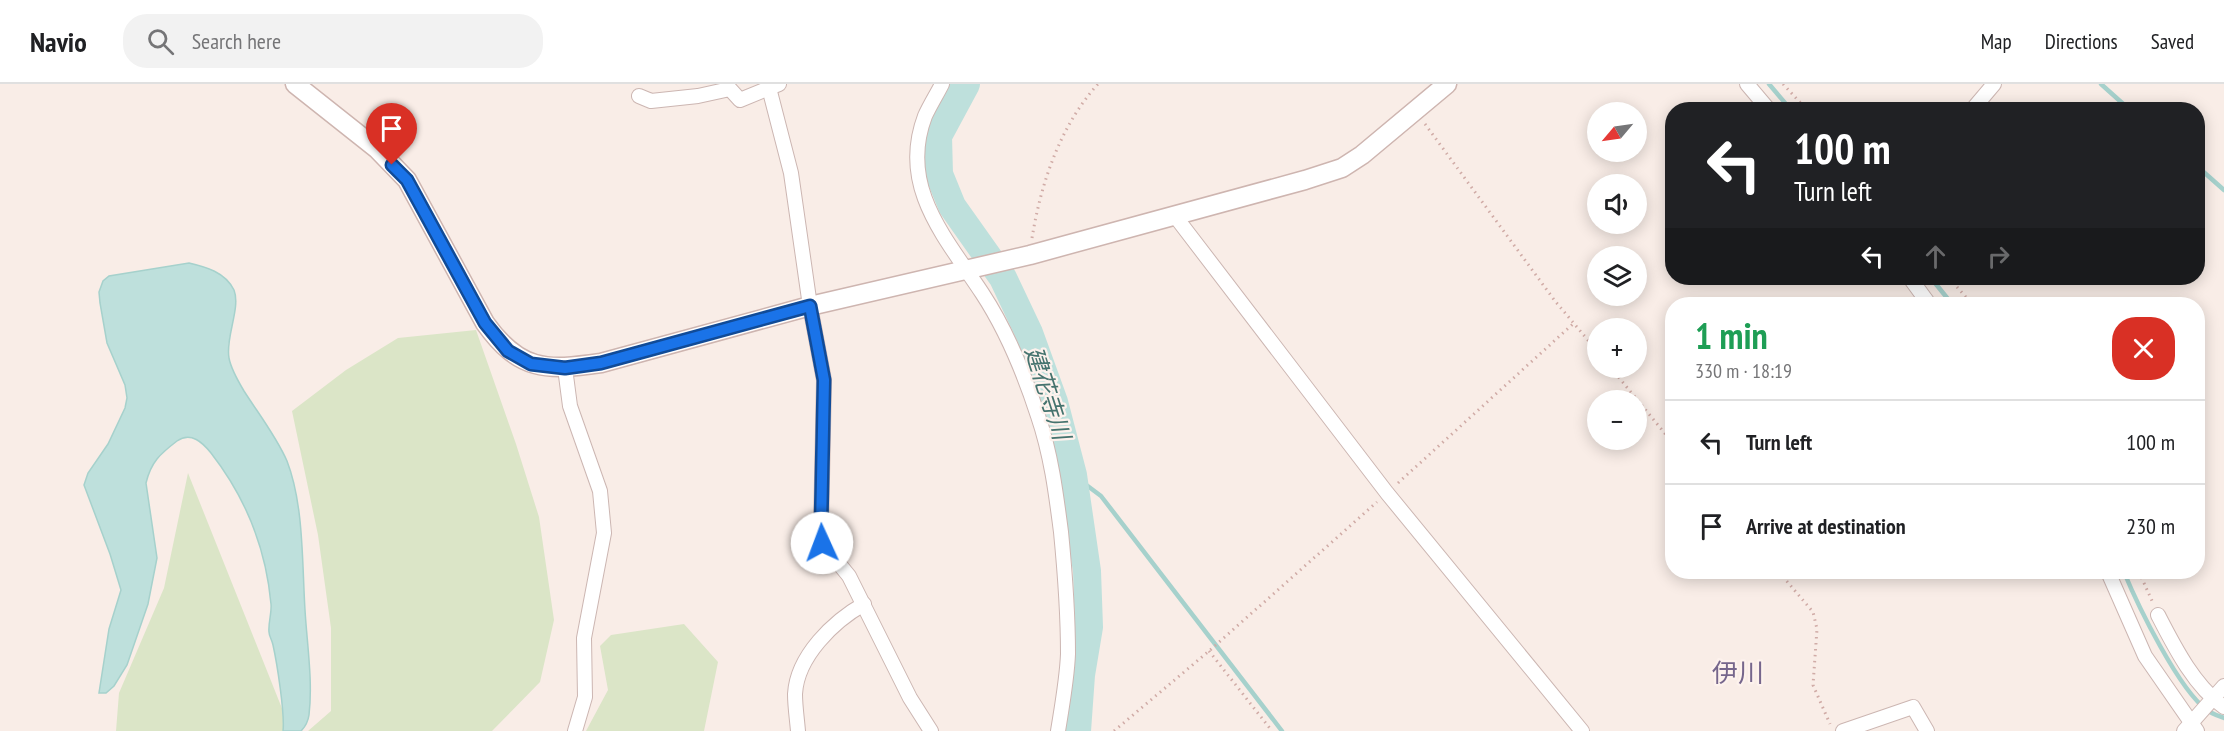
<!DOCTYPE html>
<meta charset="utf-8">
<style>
body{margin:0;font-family:"PT Sans Narrow","Noto Sans JP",sans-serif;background:#f2f2f2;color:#202124;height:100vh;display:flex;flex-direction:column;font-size:22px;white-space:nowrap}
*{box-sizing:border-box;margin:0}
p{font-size:20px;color:#757577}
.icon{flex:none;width:33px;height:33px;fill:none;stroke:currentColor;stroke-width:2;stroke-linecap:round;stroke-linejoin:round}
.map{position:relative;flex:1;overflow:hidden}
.panel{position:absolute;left:1665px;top:213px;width:540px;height:282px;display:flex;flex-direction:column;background:#fff;border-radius:24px;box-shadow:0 3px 15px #0003}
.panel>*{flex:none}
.hud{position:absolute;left:1665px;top:18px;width:540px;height:183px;border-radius:24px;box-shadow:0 3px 15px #0003;background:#202124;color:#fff;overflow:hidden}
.needle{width:39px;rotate:241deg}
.buttons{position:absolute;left:1587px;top:18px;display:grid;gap:12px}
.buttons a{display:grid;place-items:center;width:60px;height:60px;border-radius:50%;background:#fff;box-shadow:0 3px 15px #0003;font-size:30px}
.pin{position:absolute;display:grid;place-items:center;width:51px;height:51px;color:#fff;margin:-62px -26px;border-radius:50% 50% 50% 0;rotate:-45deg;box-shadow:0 0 6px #0007}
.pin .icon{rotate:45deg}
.me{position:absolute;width:66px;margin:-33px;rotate:358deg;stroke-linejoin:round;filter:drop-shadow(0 0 4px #0008)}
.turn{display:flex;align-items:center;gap:21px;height:126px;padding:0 30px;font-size:27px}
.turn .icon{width:78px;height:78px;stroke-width:2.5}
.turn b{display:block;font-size:42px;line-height:51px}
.lanes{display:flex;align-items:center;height:57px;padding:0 30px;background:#0003;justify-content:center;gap:30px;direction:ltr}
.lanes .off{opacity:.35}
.round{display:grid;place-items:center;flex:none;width:63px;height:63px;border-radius:24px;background:#f2f2f2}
.summary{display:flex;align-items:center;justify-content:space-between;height:102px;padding:0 30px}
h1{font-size:36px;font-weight:700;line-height:45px;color:#1e9e55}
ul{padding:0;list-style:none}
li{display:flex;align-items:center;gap:18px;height:84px;padding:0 30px;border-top:2px solid #e0e0e0}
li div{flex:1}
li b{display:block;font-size:22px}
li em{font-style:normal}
header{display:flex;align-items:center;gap:36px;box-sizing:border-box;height:84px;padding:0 30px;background:#fff;border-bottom:2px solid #e0e0e0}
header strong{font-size:28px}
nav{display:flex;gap:33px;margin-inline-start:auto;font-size:21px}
.search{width:420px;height:54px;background:#f2f2f2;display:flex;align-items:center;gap:15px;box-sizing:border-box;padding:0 21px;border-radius:24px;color:#757577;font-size:22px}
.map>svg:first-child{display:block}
.green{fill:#dbe5c7}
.water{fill:#bee0dc;stroke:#a6d1cc;stroke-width:1.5}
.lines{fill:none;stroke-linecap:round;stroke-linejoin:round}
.stream{stroke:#a6d1cc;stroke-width:4.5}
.river{stroke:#bee0dc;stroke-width:28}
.street-casing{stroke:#ccb6b2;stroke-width:16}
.secondary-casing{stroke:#ceb5b0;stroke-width:21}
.path{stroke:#d0aba6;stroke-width:3;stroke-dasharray:1.5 4.5;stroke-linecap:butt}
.street{stroke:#fff;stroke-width:14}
.secondary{stroke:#fff;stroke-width:18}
.route-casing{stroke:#114b97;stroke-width:15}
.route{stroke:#1a73e8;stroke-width:10}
.labels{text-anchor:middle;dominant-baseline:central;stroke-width:4.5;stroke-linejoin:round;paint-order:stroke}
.water-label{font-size:24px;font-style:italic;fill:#45736e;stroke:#fdf2ed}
.quarter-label{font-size:26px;fill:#76668c;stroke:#fdf2ed}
</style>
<header>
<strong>Navio</strong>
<div class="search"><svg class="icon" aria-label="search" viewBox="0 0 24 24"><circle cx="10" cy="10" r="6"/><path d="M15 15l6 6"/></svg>Search here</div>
<nav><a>Map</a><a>Directions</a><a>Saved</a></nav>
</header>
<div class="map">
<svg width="2224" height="647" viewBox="0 0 2224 647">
<rect width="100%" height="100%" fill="#f9ede7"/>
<!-- green -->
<g class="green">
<path d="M 476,246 L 516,360 L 539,433 L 554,536 L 540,598 L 492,647 L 308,647 L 331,627 L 331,544 L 318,451 L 292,327 L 346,286 L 398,254 Z"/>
<path d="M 188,389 L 291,647 L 116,647 L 119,609 L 164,504 Z"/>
<path d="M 684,540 L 718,578 L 704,647 L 586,647 L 608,606 L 600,562 L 611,551 Z"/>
</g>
<!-- water -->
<path class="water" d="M 189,179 C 206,183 225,188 234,206 C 241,224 225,254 229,274 C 231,285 238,297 244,307 C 258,329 276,352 287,377 C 304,421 302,479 305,526 C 307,560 313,597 309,631 C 308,638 306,642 301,647 L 283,647 C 285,630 277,579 273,561 C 272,556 269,552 269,548 C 268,539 272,529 271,520 C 266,464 246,414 211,369 C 203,359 191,347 177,357 C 160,370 151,378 146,399 L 157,474 L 148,520 L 127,581 L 114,602 L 106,609 L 99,609 L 109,545 L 121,506 L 110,470 L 84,401 L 88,389 L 108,360 L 125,324 L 127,314 L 125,301 L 107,259 L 100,219 L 99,208 L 103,197 L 109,192 Z"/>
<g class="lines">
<!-- stream -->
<g class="stream">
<path d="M 1769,0 L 1791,26"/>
<path d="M 2101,0 L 2130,26"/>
<path d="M 2198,83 L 2224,106"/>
<path d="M 1931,194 L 1952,220"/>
<path d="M 1073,391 L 1101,412 L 1282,647"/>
<path d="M 2124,488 C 2138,522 2179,606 2207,626 C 2212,630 2219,632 2224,634"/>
</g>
<!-- river -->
<path class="river" d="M 966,0 L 938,52 L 939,90 L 952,122 L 1003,194 L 1029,249 L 1054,318 L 1073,391 L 1087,487 L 1089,543 L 1081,591 L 1077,647"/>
<!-- street casing -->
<g class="street-casing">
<g id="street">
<path d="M 768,0 L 791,89 L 810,222 L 824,296 L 821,444 L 822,459 L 849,492 L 910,614 L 931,647"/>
<path d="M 942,0 C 937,10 930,21 925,32 C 898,103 946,154 982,209 C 1007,247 1024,289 1038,332 C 1051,370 1056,409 1061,448 C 1065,489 1068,529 1068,570 C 1067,595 1062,622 1058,647"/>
<path d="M 1747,0 L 1769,26"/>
<path d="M 639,12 L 651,17 L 698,12 L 730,5 L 740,16 L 779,0"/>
<path d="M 1972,26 L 1994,0"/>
<path d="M 1175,132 L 1387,409 L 1582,647"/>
<path d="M 1910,194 L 1929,220"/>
<path d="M 565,284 L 570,322 L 600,407 L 604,449 L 584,554 L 585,613 L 575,647"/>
<path d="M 2108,488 L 2145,572 L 2197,647"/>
<path d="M 2158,531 C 2174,562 2194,602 2224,623"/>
<path d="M 798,647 C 797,635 795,622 795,610 C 797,572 834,537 864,520"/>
<path d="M 1843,647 L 1913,623 L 1927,647"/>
<path d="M 2184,647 L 2224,602"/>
</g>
</g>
<!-- secondary casing -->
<g class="secondary-casing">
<path id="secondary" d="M 295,0 L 377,65 L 407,96 L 485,239 C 519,287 546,287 601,279 L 810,222 L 1030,171 L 1305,96 L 1342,84 L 1362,71 L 1447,0"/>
</g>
<!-- path -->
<g class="path">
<path d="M 1783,0 L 1807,26"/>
<path d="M 1425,40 L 1555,217 L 1598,268"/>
<path d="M 1032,154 C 1041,99 1060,42 1098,0"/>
<path d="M 1949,194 L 1972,220"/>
<path d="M 1611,284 L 1672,358"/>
<path d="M 1398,399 L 1574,239"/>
<path d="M 1779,488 L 1813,528 L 1817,545 L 1813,601 L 1830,640"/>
<path d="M 2139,488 L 2153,519"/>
<path d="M 1209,567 L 1272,647"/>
<path d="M 1114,647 L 1209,567 L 1377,418"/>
</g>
<!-- street -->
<use href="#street" class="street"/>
<!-- secondary -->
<use href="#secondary" class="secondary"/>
</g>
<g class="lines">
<!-- route casing -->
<g class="route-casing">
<path id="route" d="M 392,81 L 407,96 L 485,239 L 508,267 L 531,280 L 565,284 L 601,279 L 810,222 L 824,296 L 821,444 L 822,459"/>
</g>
<!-- route -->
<use href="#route" class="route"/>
</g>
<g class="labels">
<!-- water labels -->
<g class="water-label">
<text transform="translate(1048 309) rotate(72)">建花寺川</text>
</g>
<!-- quarter labels -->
<g class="quarter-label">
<text x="1738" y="588">伊川</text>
</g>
</g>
</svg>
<div class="buttons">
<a><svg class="needle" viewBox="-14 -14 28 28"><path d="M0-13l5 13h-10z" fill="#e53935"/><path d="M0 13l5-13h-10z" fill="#757577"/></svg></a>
<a><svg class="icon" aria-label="sound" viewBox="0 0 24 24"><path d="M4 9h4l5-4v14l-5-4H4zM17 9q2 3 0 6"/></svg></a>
<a><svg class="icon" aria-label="layers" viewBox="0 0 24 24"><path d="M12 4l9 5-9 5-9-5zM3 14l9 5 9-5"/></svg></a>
<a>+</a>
<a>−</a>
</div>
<div class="pin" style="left:392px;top:81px;background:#d93025"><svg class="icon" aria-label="arrive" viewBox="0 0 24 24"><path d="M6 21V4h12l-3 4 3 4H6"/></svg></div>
<svg class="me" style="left:822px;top:459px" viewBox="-20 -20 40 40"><circle r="19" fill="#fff"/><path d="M0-13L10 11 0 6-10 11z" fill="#1a73e8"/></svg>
<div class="hud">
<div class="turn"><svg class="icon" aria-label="left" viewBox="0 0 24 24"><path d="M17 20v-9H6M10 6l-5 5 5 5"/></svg><div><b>100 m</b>Turn left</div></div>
<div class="lanes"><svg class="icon" aria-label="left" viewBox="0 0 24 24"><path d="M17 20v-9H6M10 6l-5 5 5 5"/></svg><svg class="icon off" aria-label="ahead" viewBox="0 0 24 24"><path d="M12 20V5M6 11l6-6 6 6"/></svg><svg class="icon off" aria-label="right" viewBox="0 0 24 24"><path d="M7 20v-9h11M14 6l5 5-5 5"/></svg></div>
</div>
<section class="panel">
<div class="summary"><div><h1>1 min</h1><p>330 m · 18:19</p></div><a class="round" style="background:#d93025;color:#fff"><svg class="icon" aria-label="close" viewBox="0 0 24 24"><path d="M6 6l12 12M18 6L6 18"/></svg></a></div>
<ul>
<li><svg class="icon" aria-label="left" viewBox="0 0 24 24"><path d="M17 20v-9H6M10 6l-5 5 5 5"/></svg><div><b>Turn left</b></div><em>100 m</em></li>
<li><svg class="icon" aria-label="arrive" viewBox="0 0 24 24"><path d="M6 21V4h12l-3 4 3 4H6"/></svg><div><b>Arrive at destination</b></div><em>230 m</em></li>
</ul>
</section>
</div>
